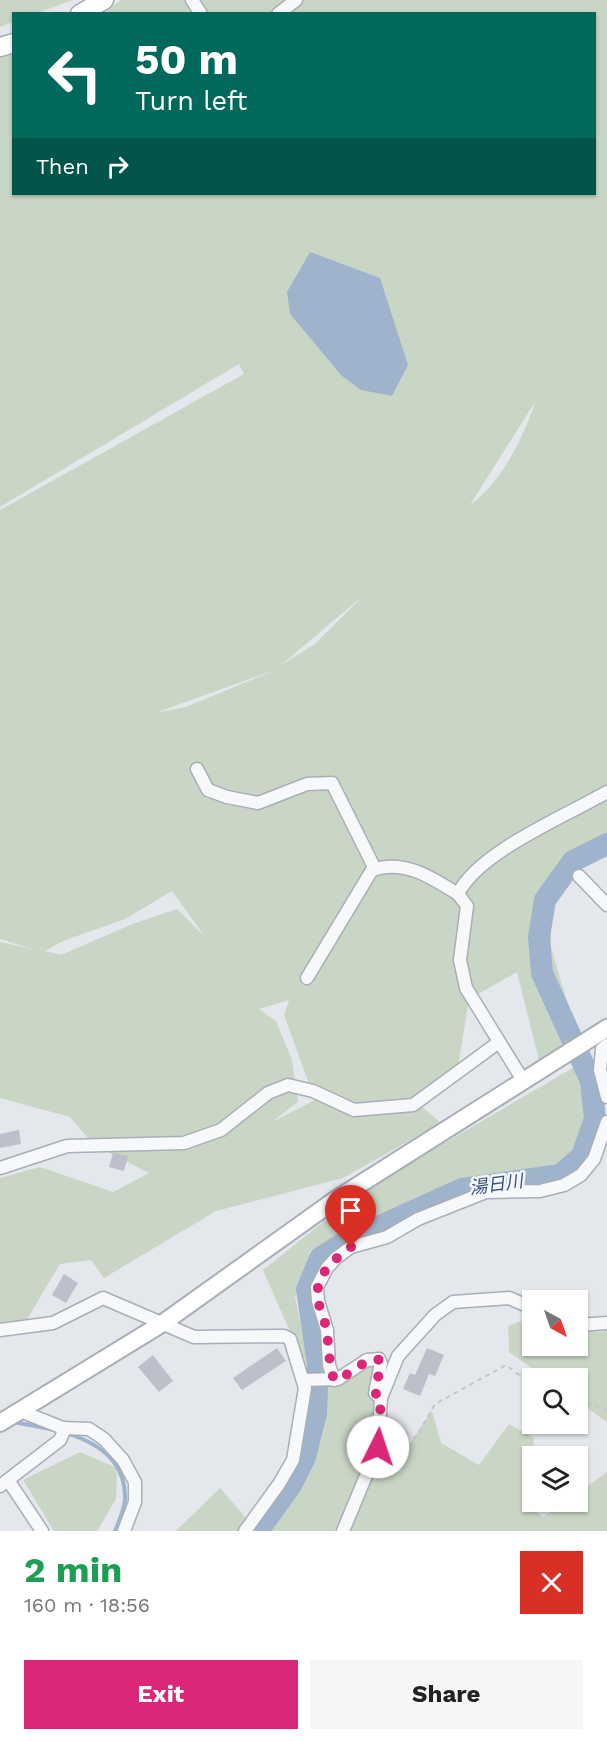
<!DOCTYPE html>
<meta charset="utf-8">
<style>
body{margin:0;font-family:"Work Sans","Noto Sans JP",sans-serif;background:#f6f6f6;color:#222;height:100vh;display:flex;flex-direction:column;font-size:22px;white-space:nowrap}
*{box-sizing:border-box;margin:0}
p{font-size:20px;color:#767676}
.icon{flex:none;width:33px;height:33px;fill:none;stroke:currentColor;stroke-width:2;stroke-linecap:round;stroke-linejoin:round}
.map{position:relative;height:1531px;overflow:hidden}
.sheet{display:flex;flex-direction:column;background:#fff;flex:1}
.sheet>*{flex:none}
.hud{position:absolute;left:12px;top:12px;width:584px;height:183px;border-radius:0px;box-shadow:0 2px 4px #0004;background:#00695c;color:#fff;overflow:hidden}
.needle{width:39px;rotate:140deg}
.buttons{position:absolute;left:522px;top:1290px;display:grid;gap:12px}
.buttons a{display:grid;place-items:center;width:66px;height:66px;border-radius:0px;background:#fff;box-shadow:0 2px 4px #0004;font-size:30px}
.pin{position:absolute;display:grid;place-items:center;width:51px;height:51px;color:#fff;margin:-62px -26px;border-radius:50% 50% 50% 0;rotate:-45deg;box-shadow:0 0 6px #0007}
.pin .icon{rotate:45deg}
.me{position:absolute;width:66px;margin:-33px;rotate:4deg;stroke-linejoin:round;filter:drop-shadow(0 0 4px #0008)}
.turn{display:flex;align-items:center;gap:21px;height:126px;padding:0 24px;font-size:27px}
.turn .icon{width:78px;height:78px;stroke-width:2.5}
.turn b{display:block;font-size:42px;line-height:51px}
.then{display:flex;align-items:center;height:57px;padding:0 24px;background:#0003;gap:12px;font-size:22px}
.round{display:grid;place-items:center;flex:none;width:63px;height:63px;border-radius:0px;background:#f6f6f6}
.summary{display:flex;align-items:center;justify-content:space-between;height:102px;padding:0 24px}
h1{font-size:36px;font-weight:700;line-height:45px;color:#1e9e55}
.primary-button{display:flex;gap:12px;margin-top:auto;padding:12px 24px}
.primary-button a{flex:1;height:69px;border-radius:0px;background:#db2777;color:#fff;font-size:24px;font-weight:700;line-height:69px;text-align:center}
.primary-button a+a{background:#f6f6f6;color:#222}
.map>svg:first-child{display:block}
.green{fill:#c9d6c5;fill-rule:evenodd}
.water{fill:#9fb4cc}
.lines{fill:none;stroke-linecap:round;stroke-linejoin:round}
.stream{stroke:#9fb4cc;stroke-width:4}
.river{stroke:#9fb4cc;stroke-width:22}
.building{fill:#bbc0ca}
.street-casing{stroke:#a9aeb7;stroke-width:15}
.secondary-casing{stroke:#a9aeb7;stroke-width:20}
.primary-casing{stroke:#a3abb8;stroke-width:21}
.path{stroke:#c2c5cb;stroke-width:2;stroke-dasharray:4.5 4.5;stroke-linecap:butt}
.street{stroke:#f7f8fa;stroke-width:12}
.secondary{stroke:#fff;stroke-width:16}
.primary{stroke:#fff;stroke-width:18}
.route{stroke:#db2777;stroke-width:10;stroke-dasharray:0 18}
.labels{text-anchor:middle;dominant-baseline:central;stroke-width:5;stroke-linejoin:round;paint-order:stroke}
.water-label{font-size:18px;font-style:italic;fill:#34527a;stroke:#f4f6f9}
</style>
<div class="map">
<svg width="607" height="1531" viewBox="0 0 607 1531">
<rect width="100%" height="100%" fill="#e4e7ec"/>
<!-- green -->
<g class="green">
<path d="M 0,0 L 73,0 L 37,13 L 14,14 L 13,22 L 0,27 Z"/>
<path d="M 121,0 L 607,0 L 607,853 L 573,861 L 551,892 L 551,947 L 577,1036 L 539,1060 L 517,972 L 469,999 L 457,1073 L 421,1106 L 441,1123 L 343,1178 L 216,1211 L 104,1278 L 91,1260 L 60,1264 L 26,1321 L 0,1325 L 0,1178 L 40,1167 L 113,1192 L 149,1173 L 94,1145 L 70,1117 L 0,1098 L 0,942 L 33,949 L 0,939 L 0,510 L 244,374 L 239,364 L 0,507 L 0,49 L 13,45 L 14,194 L 594,194 L 594,14 L 104,13 ZM 535,402 C 523,439 502,481 470,505 ZM 364,595 L 315,644 L 281,665 ZM 273,671 L 186,707 L 155,713 L 272,671 ZM 172,891 L 205,937 L 177,909 L 130,925 L 61,955 L 45,951 L 63,941 L 125,919 ZM 289,1000 L 284,1015 L 315,1100 L 272,1122 L 298,1102 L 292,1060 L 276,1021 L 259,1009 Z"/>
<path d="M 576,1066 L 586,1105 L 581,1141 L 556,1171 C 464,1176 389,1206 310,1251 L 295,1297 L 311,1372 L 306,1368 L 263,1270 L 361,1192 Z"/>
<path d="M 532,1317 L 532,1346 L 578,1346 L 578,1327 L 600,1332 L 607,1330 L 607,1422 L 578,1401 L 578,1378 L 546,1378 L 509,1352 L 508,1326 Z"/>
<path d="M 376,1364 L 376,1450 L 408,1447 L 432,1410 L 441,1443 L 479,1465 L 509,1424 L 534,1438 L 529,1504 L 543,1517 L 565,1502 L 578,1502 L 578,1493 L 607,1472 L 607,1531 L 272,1531 L 277,1523 L 321,1385 Z"/>
<path d="M 80,1452 L 117,1468 L 116,1499 L 97,1531 L 54,1531 L 23,1480 Z"/>
<path d="M 220,1488 L 245,1517 L 238,1531 L 176,1531 Z"/>
</g>
<!-- water -->
<path class="water" d="M 310,252 L 380,278 L 408,365 L 392,396 L 361,390 L 341,375 L 290,314 L 287,292 Z"/>
<g class="lines">
<!-- stream -->
<path class="stream" d="M 13,1422 C 57,1430 124,1438 125,1496 C 126,1506 119,1521 115,1531"/>
<!-- river -->
<path class="river" d="M 258,1531 L 291,1485 L 305,1457 L 316,1413 L 318,1364 L 307,1290 L 320,1258 L 347,1241 L 462,1189 L 560,1175 L 582,1156 L 595,1119 L 591,1081 L 542,973 L 539,937 L 545,900 L 573,861 L 607,844"/>
</g>
<!-- building -->
<g class="building">
<path d="M 19,1130 L 21,1144 L 0,1148 L 0,1134 Z"/>
<path d="M 113,1153 L 128,1156 L 124,1171 L 109,1167 Z"/>
<path d="M 64,1274 L 78,1283 L 66,1303 L 52,1295 Z"/>
<path d="M 277,1348 L 286,1361 L 242,1390 L 233,1378 Z"/>
<path d="M 427,1348 L 444,1355 L 435,1376 L 429,1374 L 420,1396 L 403,1389 L 410,1373 L 415,1375 Z"/>
<path d="M 153,1355 L 173,1381 L 159,1392 L 138,1367 Z"/>
</g>
<g class="lines">
<!-- street casing -->
<g class="street-casing">
<g id="street">
<path d="M 192,0 L 201,14"/>
<path d="M 278,14 L 296,0"/>
<path d="M 197,769 L 208,790 L 227,797 L 258,803 L 307,784 L 332,783 L 375,869"/>
<path d="M 579,876 L 607,905"/>
<path d="M 307,978 L 372,870 C 404,859 431,877 458,894"/>
<path d="M 607,1045 L 602,1049 L 600,1070 L 607,1097"/>
<path d="M 524,1082 L 466,988 L 460,960 L 467,906 L 458,894 C 478,852 566,816 607,792"/>
<path d="M 0,1168 L 67,1146 L 184,1143 L 221,1130 L 268,1093 L 288,1085 L 313,1091 L 354,1110 L 413,1105 L 499,1042"/>
<path d="M 578,1325 L 607,1323"/>
<path d="M 0,1330 L 53,1323 L 103,1298 L 194,1337 L 284,1336 L 290,1339 L 305,1388 L 293,1460 L 279,1484 L 245,1531"/>
<path d="M 303,1380 L 338,1379 L 367,1360 L 379,1359 L 381,1363 L 375,1393 L 381,1398"/>
<path d="M 334,1380 L 329,1365 L 327,1330 L 318,1301 L 317,1287 L 327,1268 L 336,1258 L 351,1247 L 387,1237 L 418,1219 L 486,1192 L 540,1191 L 564,1185 L 581,1175 L 594,1159 L 607,1122"/>
<path d="M 20,1411 L 63,1428 L 89,1429 L 104,1439 L 123,1460 L 135,1482 L 135,1502 L 124,1531"/>
<path d="M 8,1480 L 42,1531"/>
<path d="M 0,1486 L 60,1440 L 65,1428"/>
<path d="M 343,1531 L 378,1447 L 381,1398 L 398,1356 L 435,1315 L 453,1302 L 509,1298 L 532,1308"/>
</g>
</g>
<!-- secondary casing -->
<g class="secondary-casing">
<path id="secondary" d="M 0,1423 L 163,1323 L 335,1200 L 607,1028"/>
</g>
<!-- primary casing -->
<g class="primary-casing">
<g id="primary">
<path d="M 80,14 L 104,0"/>
<path d="M 0,47 L 14,43"/>
</g>
</g>
<!-- path -->
<g class="path">
<path d="M 578,1399 L 607,1410"/>
<path d="M 390,1449 L 407,1447 L 421,1429 L 435,1404 L 506,1365 L 532,1385"/>
</g>
<!-- street -->
<use href="#street" class="street"/>
<!-- secondary -->
<use href="#secondary" class="secondary"/>
<!-- primary -->
<use href="#primary" class="primary"/>
</g>
<g class="lines">
<!-- route -->
<path class="route" d="M 351,1247 C 333,1260 314,1276 318,1300 C 320,1311 326,1322 327,1333 C 329,1349 329,1364 334,1380 C 351,1376 361,1360 378,1359 L 381,1363 L 375,1393 L 381,1398 L 378,1447"/>
</g>
<g class="labels">
<!-- water labels -->
<g class="water-label">
<text transform="translate(496 1184) rotate(-8)">湯日川</text>
</g>
</g>
</svg>
<div class="buttons">
<a><svg class="needle" viewBox="-14 -14 28 28"><path d="M0-13l5 13h-10z" fill="#e53935"/><path d="M0 13l5-13h-10z" fill="#767676"/></svg></a>
<a><svg class="icon" aria-label="search" viewBox="0 0 24 24"><circle cx="10" cy="10" r="6"/><path d="M15 15l6 6"/></svg></a>
<a><svg class="icon" aria-label="layers" viewBox="0 0 24 24"><path d="M12 4l9 5-9 5-9-5zM3 14l9 5 9-5"/></svg></a>
</div>
<div class="pin" style="left:351px;top:1247px;background:#d93025"><svg class="icon" aria-label="arrive" viewBox="0 0 24 24"><path d="M6 21V4h12l-3 4 3 4H6"/></svg></div>
<svg class="me" style="left:378px;top:1447px" viewBox="-20 -20 40 40"><circle r="19" fill="#fff"/><path d="M0-13L10 11 0 6-10 11z" fill="#db2777"/></svg>
<div class="hud">
<div class="turn"><svg class="icon" aria-label="left" viewBox="0 0 24 24"><path d="M17 20v-9H6M10 6l-5 5 5 5"/></svg><div><b>50 m</b>Turn left</div></div>
<div class="then">Then<svg class="icon" aria-label="right" viewBox="0 0 24 24"><path d="M7 20v-9h11M14 6l5 5-5 5"/></svg></div>
</div>
</div>
<section class="sheet">
<div class="summary"><div><h1>2 min</h1><p>160 m · 18:56</p></div><a class="round" style="background:#d93025;color:#fff"><svg class="icon" aria-label="close" viewBox="0 0 24 24"><path d="M6 6l12 12M18 6L6 18"/></svg></a></div>
<div class="primary-button"><a>Exit</a><a>Share</a></div>
</section>
